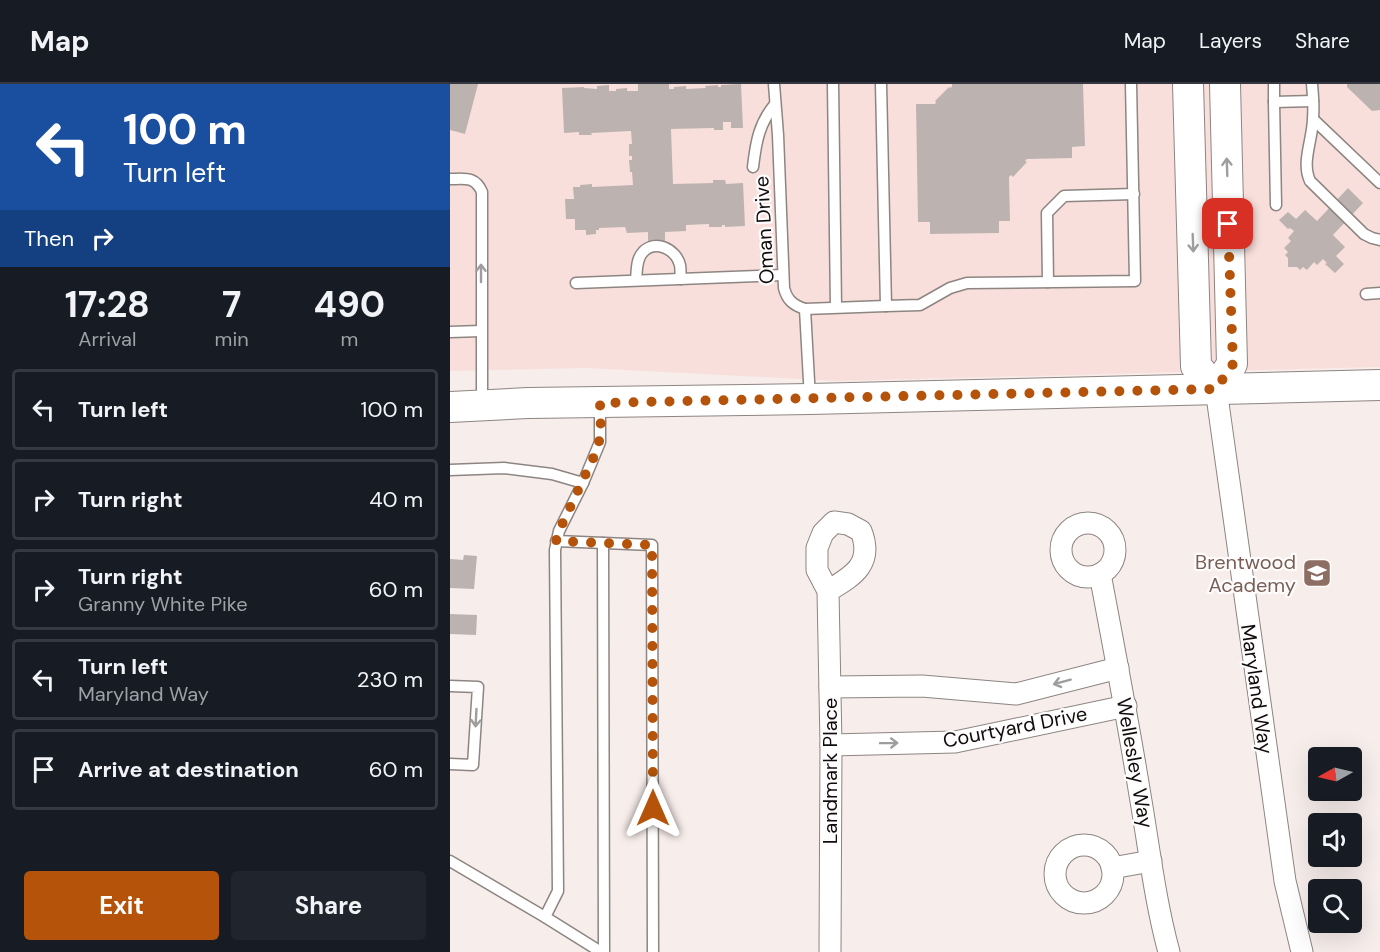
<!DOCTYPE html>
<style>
body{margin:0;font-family:"DM Sans",sans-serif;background:#20242c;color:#f1f3f6;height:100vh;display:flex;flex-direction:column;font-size:22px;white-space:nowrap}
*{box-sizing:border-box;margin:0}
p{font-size:20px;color:#9ea1a6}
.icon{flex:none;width:33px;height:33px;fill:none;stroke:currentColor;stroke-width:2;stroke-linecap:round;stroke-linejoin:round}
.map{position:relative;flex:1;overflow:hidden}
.sheet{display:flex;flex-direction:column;background:#171b24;width:450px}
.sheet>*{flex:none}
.banner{background:#1a4fa0;color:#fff;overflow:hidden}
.needle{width:39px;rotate:262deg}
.tools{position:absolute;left:858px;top:663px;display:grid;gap:12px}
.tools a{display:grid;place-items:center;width:54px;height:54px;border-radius:6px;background:#171b24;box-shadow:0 6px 24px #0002;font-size:30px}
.pin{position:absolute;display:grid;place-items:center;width:51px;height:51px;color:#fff;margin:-26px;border-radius:12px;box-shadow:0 3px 9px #0006}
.me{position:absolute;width:66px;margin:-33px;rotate:0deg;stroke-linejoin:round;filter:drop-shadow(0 0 4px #0008)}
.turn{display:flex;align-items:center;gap:21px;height:126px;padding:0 24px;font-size:27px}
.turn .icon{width:78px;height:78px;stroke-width:2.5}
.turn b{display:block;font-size:42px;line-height:51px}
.then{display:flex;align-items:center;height:57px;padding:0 24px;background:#0003;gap:12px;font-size:22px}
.eta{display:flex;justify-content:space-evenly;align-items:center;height:102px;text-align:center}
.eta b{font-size:36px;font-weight:700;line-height:42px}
.action{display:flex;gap:12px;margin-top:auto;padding:12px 24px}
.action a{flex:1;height:69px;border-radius:6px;background:#b45309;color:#fff;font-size:24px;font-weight:700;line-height:69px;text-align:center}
.action a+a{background:#20242c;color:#f1f3f6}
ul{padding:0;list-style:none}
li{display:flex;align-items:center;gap:18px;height:81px;margin:0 12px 9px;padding:0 12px;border:3px solid #363941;border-radius:6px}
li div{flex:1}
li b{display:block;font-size:22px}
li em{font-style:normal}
header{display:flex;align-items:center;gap:36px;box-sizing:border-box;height:84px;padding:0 30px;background:#171b24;border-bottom:2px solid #363941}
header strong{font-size:28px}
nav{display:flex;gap:33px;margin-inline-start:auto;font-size:21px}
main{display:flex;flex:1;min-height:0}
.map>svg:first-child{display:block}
.commercial{fill:#f9dfdb}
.building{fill:#bcb3b0}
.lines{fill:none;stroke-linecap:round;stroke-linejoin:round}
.service-casing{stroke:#8d8582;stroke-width:13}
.minor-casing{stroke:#8d8582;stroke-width:23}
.secondary-casing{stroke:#8d8582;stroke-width:32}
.service{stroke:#fff;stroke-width:10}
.minor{stroke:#fff;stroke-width:21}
.secondary{stroke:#fff;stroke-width:30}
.oneway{stroke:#9f9d9d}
.route{stroke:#b45309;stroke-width:10;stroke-dasharray:0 18}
.labels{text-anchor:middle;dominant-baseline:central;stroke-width:4.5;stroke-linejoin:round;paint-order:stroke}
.street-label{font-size:20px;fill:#0e0b0a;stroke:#fefcfc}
.education-label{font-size:20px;fill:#785e54;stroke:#fefcfc;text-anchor:end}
</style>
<header>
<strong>Map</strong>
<nav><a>Map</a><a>Layers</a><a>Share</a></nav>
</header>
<main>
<section class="sheet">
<div class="banner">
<div class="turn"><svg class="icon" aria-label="left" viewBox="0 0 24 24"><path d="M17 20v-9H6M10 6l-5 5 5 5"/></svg><div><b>100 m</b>Turn left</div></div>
<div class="then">Then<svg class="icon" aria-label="right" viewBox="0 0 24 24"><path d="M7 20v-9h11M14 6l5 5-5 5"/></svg></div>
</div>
<div class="eta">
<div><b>17:28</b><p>Arrival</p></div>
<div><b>7</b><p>min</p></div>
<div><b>490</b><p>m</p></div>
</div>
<ul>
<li><svg class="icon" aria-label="left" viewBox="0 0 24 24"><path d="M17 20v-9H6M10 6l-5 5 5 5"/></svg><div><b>Turn left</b></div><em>100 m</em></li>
<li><svg class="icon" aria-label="right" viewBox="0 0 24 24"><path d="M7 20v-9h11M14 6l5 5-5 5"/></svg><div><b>Turn right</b></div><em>40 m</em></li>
<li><svg class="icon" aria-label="right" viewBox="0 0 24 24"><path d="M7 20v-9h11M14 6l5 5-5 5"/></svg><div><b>Turn right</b><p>Granny White Pike</p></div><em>60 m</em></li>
<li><svg class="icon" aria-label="left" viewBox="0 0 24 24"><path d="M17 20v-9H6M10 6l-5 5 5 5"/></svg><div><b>Turn left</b><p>Maryland Way</p></div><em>230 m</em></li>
<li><svg class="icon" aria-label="arrive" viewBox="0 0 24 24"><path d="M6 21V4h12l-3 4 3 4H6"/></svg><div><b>Arrive at destination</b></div><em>60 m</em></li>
</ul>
<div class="action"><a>Exit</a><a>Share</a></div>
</section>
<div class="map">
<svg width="930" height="868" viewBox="0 0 930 868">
<rect width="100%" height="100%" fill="#f7edea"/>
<!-- commercial -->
<path class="commercial" d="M 0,0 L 930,0 L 930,283 L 388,297 L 136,284 L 0,287 Z"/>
<!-- building -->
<g class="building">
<path d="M 0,0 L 28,0 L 15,50 L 0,46 Z"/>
<path d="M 188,0 L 219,0 L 219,5 L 224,5 L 224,3 L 236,2 L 236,5 L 256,4 L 255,2 L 268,1 L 268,3 L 271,3 L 271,1 L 291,0 L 293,44 L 281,44 L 281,38 L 273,38 L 273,46 L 264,46 L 264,44 L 221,45 L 223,100 L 263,99 L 263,96 L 275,96 L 276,100 L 293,99 L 295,142 L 275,143 L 275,141 L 272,141 L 272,143 L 259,143 L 259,140 L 236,141 L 236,147 L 215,148 L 215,157 L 198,157 L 198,148 L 177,149 L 175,143 L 149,144 L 149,146 L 146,146 L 146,150 L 136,151 L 136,146 L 125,146 L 125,135 L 116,135 L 115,115 L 124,115 L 123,103 L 130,103 L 130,101 L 142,100 L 142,103 L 183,101 L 182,88 L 180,88 L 179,76 L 182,76 L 182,72 L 179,72 L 179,60 L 182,60 L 181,47 L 141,49 L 142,51 L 129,51 L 129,48 L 114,49 L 112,4 L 134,3 L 134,4 L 147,5 L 147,2 L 159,1 L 159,7 L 166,7 L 166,5 L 177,4 L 177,7 L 188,7 Z"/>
<path d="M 502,0 L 633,0 L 635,62 L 622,63 L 622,74 L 577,75 L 575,77 L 577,78 L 563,93 L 561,91 L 559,93 L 560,137 L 549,137 L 549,149 L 480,150 L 480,138 L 468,138 L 466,20 L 485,20 L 486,18 L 485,17 L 499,3 L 501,4 L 502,2 Z"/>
<path d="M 897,0 L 930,0 L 930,26 L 922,27 L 897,3 Z"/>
<path d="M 898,104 L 913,119 L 883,151 L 895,163 L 886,172 L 894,180 L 885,189 L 875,180 L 877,179 L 873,175 L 867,181 L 864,178 L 857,186 L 853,183 L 850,186 L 847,183 L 838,183 L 838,174 L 835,171 L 838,168 L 834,164 L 841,157 L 838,154 L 844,147 L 840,144 L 838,145 L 829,136 L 838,128 L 846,135 L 855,126 L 867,137 Z"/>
<path d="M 14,471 L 27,472 L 24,505 L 0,504 L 0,475 L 13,476 Z"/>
<path d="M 0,530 L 27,531 L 26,551 L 0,550 Z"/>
<path d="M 907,759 L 909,769 L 902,770 L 902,760 Z"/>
</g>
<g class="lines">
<!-- service casing -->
<g class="service-casing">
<g id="service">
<path d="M 324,0 L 328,51 L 334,204 C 337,216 343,221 355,225 L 360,315"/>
<path d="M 383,0 L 386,223"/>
<path d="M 431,0 L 436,222 L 470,221 L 500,204 L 517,199 L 685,197 L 681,0"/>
<path d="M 824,0 L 824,18 L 863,17"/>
<path d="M 862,0 C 863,11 864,23 863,34 C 863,55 851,78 860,97 L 914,150 L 922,154 L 930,156"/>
<path d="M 824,18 L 826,121"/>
<path d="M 864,36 L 930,99"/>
<path d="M 303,83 C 306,57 309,40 325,20"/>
<path d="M 0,95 C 15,95 25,92 32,108 L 32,318"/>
<path d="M 186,196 C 187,187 186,175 193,168 C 205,155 226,165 230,181 C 231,185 230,191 231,195"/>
<path d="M 598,198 L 597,129 L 614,112 L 684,110"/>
<path d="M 126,199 L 333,191"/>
<path d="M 916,210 L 930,209"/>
<path d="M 355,225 L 436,222"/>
<path d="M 0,248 L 31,247"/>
<path d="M 0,386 L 54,384 L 102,390 L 133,399 L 150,358 L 150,321"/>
<path d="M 133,399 L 109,447 L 105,466 L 108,807 L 95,833 L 151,868"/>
<path d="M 106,457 L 202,461 L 203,868"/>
<path d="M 153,459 L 154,868"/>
<path d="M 0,602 L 28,603 L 23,681 L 0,680"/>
<path d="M 0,777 L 95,833"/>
</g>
</g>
<!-- minor casing -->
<g class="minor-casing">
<g id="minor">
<path d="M 766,305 L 835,797 L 852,868"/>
<circle cx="638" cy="466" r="27"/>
<path d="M 650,490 C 664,564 678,637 690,711 C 699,763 705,817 719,868"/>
<path d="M 378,507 C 403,492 424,480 411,447 L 398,440 L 384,438 L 373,449 L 367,464 L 367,486 L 378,507 L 381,661 L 380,868"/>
<path d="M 380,603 L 472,602 L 566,610 L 668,584"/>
<path d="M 381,661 L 505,658 L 676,622"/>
<circle cx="634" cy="790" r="29"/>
<path d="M 662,784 L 701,777"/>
</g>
</g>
<!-- secondary casing -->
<g class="secondary-casing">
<g id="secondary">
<path d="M 738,0 L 746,282 L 766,305"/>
<path d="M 766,305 L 782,280 L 775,0"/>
<path d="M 0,323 L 78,319 L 360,315 L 930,301"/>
</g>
</g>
<!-- service -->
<use href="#service" class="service"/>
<!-- minor -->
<use href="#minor" class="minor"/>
<!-- secondary -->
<use href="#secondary" class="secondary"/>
</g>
<!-- one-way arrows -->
<defs><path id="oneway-shaft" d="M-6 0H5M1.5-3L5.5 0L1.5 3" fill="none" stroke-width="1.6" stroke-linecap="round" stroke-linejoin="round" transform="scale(1.5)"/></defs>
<g class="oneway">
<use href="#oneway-shaft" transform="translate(777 83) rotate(-92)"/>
<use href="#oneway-shaft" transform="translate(743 159) rotate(88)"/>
<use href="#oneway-shaft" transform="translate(31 189) rotate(-90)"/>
<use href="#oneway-shaft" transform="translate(612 598) rotate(165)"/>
<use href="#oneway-shaft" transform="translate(26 634) rotate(93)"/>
<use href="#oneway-shaft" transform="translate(439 659) rotate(-1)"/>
</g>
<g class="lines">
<!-- route -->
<path class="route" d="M 203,724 L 202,461 L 106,457 L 109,447 L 147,366 L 151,349 L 150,319 L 766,305 L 783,280 L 778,140"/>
</g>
<!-- icons -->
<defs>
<g id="school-square" transform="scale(1.5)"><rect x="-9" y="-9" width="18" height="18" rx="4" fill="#8d6e63" stroke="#fefcfc"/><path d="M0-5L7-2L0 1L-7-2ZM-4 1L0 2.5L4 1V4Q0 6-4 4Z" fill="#fff"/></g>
</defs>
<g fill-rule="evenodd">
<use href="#school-square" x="867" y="489"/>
</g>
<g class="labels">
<!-- street labels -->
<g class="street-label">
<text transform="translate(314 146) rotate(-93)">Oman Drive</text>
<text transform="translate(807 605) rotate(82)">Maryland Way</text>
<text transform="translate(565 643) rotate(-11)">Courtyard Drive</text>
<text transform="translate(685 679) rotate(80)">Wellesley Way</text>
<text transform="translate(380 687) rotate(-90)">Landmark Place</text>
</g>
<!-- education labels -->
<g class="education-label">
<text x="846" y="478">Brentwood<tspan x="846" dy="23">Academy</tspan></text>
</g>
</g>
</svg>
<div class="tools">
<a><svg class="needle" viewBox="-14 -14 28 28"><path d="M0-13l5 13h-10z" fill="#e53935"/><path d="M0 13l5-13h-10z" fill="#9ea1a6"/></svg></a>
<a><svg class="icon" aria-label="sound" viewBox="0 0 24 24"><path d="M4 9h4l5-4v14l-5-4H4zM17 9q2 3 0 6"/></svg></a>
<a><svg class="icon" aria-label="search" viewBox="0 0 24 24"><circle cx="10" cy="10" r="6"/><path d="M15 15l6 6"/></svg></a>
</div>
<div class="pin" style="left:778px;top:140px;background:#d93025"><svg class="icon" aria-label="arrive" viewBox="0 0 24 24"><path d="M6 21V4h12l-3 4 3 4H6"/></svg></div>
<svg class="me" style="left:203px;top:724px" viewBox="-20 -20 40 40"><path d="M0-17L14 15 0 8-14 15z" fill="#b45309" stroke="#fff" stroke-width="4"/></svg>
</div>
</main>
